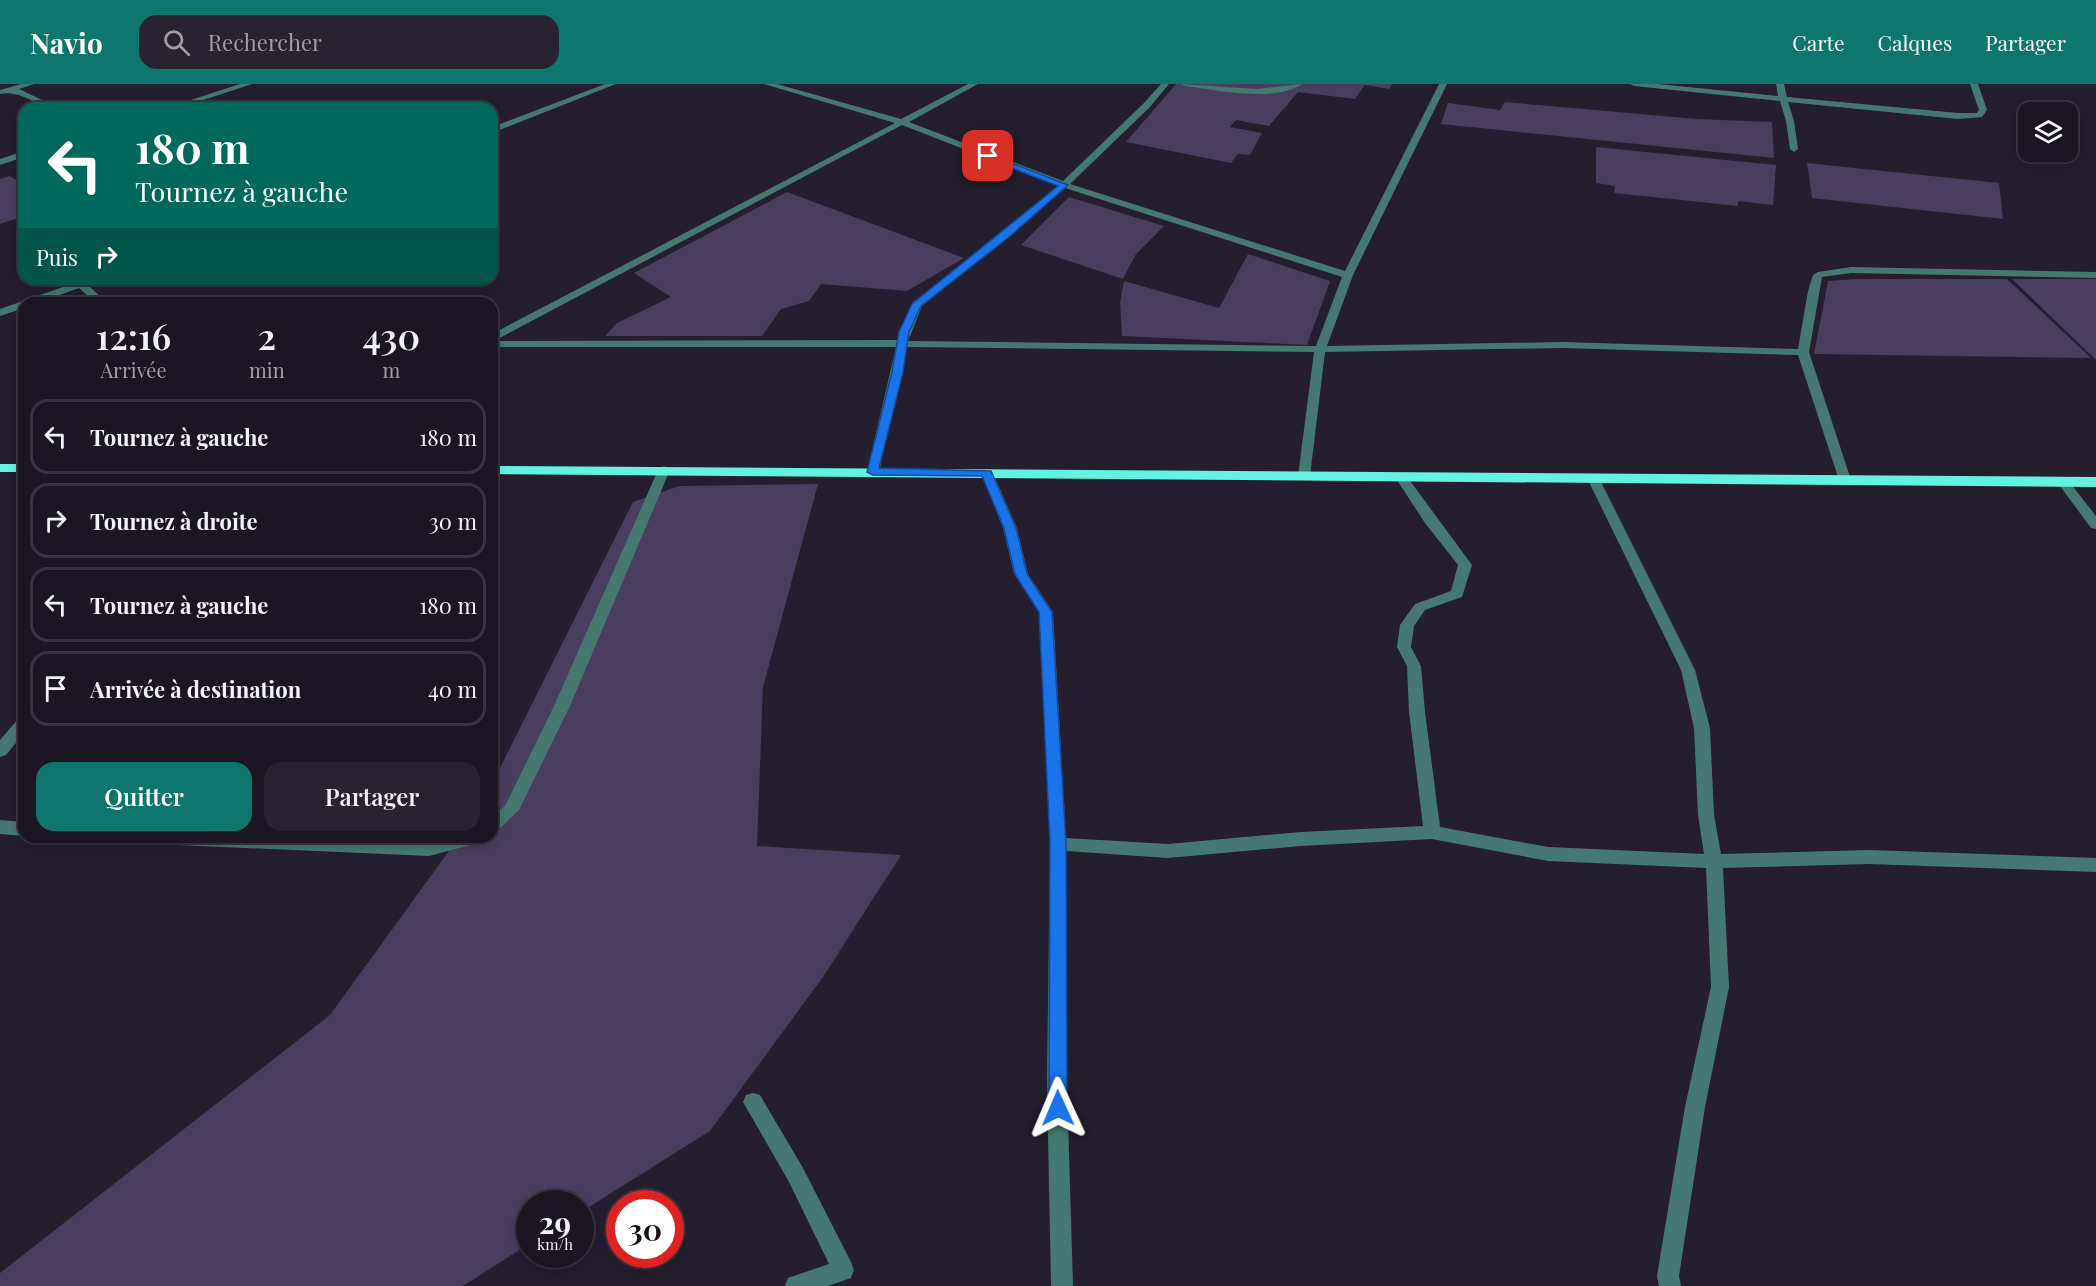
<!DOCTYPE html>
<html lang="fr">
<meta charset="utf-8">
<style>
body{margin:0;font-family:"Playfair Display",serif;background:#28232f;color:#f1f3f6;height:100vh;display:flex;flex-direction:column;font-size:22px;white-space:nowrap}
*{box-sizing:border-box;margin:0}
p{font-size:20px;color:#a09fa5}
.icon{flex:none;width:33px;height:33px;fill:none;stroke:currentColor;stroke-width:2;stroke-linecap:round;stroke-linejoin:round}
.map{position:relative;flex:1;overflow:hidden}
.sheet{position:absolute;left:18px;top:213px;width:480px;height:546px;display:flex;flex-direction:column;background:#1b1622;border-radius:18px;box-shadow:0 3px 9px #0003,0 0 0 2px #393540}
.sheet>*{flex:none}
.guide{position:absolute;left:18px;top:18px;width:480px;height:183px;border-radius:18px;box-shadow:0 3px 9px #0003,0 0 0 2px #393540;background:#00695c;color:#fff;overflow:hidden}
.buttons{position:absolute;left:2018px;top:18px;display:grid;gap:12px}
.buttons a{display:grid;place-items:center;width:60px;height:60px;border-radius:12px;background:#1b1622;box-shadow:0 3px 9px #0003,0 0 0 2px #393540;font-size:30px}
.speed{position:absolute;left:516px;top:1106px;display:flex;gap:12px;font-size:30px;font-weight:700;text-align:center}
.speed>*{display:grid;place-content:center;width:78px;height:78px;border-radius:50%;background:#1b1622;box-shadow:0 3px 9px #0003,0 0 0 2px #393540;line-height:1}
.speed small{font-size:15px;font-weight:400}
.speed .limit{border:9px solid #d22;background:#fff;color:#111}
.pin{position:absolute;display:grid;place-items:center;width:51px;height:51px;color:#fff;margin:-26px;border-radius:12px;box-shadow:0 3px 9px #0006}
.me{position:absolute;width:66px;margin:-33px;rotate:359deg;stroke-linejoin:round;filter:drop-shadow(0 0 4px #0008)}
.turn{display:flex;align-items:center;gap:21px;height:126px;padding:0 18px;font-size:27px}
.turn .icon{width:78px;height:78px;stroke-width:2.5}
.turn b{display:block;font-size:42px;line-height:51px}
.then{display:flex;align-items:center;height:57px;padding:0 18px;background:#0003;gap:12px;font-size:22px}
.eta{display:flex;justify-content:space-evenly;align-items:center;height:102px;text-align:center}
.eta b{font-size:36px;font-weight:600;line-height:42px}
.primary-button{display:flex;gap:12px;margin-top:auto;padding:12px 18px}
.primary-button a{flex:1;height:69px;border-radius:18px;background:#0f766e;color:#fff;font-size:24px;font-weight:600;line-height:69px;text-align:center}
.primary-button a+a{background:#28232f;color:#f1f3f6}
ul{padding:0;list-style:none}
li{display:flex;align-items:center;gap:18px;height:75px;margin:0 12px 9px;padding:0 6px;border:3px solid #393540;border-radius:18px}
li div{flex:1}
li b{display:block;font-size:22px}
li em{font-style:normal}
header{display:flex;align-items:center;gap:36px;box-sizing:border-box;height:84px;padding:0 30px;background:#0f766e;color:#fff}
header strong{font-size:28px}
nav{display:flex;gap:33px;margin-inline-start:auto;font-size:21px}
.search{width:420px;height:54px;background:#28232f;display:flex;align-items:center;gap:15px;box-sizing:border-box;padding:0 21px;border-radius:18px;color:#a09fa5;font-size:22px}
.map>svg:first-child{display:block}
.green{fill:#493e5d}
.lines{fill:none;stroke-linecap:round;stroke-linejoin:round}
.minor{fill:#447870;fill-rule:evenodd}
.highway{fill:#61f2e0;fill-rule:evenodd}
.route{fill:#1a73e8;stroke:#114b97;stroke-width:1.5}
</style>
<header>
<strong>Navio</strong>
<div class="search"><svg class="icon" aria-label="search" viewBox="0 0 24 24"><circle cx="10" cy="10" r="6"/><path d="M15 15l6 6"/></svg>Rechercher</div>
<nav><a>Carte</a><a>Calques</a><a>Partager</a></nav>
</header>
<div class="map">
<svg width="2096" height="1202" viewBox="0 0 2096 1202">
<rect width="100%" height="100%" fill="#241e2e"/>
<!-- green -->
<g class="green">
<path d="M 1176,0 L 1392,0 L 1390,5 L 1365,1 L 1355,15 L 1298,8 L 1269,42 L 1236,36 L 1230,43 L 1262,49 L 1250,71 L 1238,70 L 1231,79 L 1126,58 Z"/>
<path d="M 1505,18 L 1697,35 L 1772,38 L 1774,74 L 1441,40 L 1448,19 L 1500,26 Z"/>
<path d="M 1596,63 L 1776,81 L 1773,121 L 1738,117 L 1738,122 L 1614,109 L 1615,102 L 1596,99 Z"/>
<path d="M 1807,79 L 1999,99 L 2003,135 L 1812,114 Z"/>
<path d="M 10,92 L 24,101 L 24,132 L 0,140 L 0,95 Z"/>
<path d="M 787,108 L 964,174 L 907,207 L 821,200 L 809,217 L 781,225 L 762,252 L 605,252 L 617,239 L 671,213 L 634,189 Z"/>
<path d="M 1069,113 L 1164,142 L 1136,170 L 1123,195 L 1021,161 Z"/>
<path d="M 1248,170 L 1330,197 L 1307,261 L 1122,252 L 1120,219 L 1124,197 L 1219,224 Z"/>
<path d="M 1854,195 L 2007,195 L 2091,274 L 1814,270 L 1828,197 Z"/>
<path d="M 2012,195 L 2096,195 L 2096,276 Z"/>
<path d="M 818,400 L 763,603 L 757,762 L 901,771 L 823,893 L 710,1047 L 581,1128 L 580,1119 L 530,1119 L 529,1160 L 463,1202 L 0,1202 L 0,1189 L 330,931 L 459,753 L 492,753 L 492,700 L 633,418 L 679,402 Z"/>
</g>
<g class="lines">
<!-- minor -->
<g class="minor">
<path d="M 21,0 L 34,0 L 19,5 L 59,24 C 38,24 21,5 0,10 L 0,6 Z"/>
<path d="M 240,0 L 252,0 L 179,24 L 166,24 Z"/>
<path d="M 605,0 L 616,0 L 492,49 L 492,43 Z"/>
<path d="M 764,0 L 777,0 L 901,35 L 968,0 L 978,0 L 909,38 L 1063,97 L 1144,19 L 1161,0 L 1169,0 L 1150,23 L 1070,100 L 1345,187 L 1439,0 L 1447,0 L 1353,191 L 1327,262 L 1562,258 L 1798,265 L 1808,207 L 1813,191 L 1818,188 L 1851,183 L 2096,188 L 2096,194 L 1851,189 L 1822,193 L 1809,268 L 1851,396 L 1845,400 L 1839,396 L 1798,271 L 1562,264 L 1325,268 L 1310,392 L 1304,396 L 1298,392 L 1314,268 L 907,263 L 879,388 L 873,392 L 867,388 L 896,263 L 492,263 L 492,250 L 895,39 ZM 902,41 L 1058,102 L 1003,149 L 913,218 L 899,248 L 897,256 L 494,257 ZM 1065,104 L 1342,193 L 1316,262 L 908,257 L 922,222 L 1009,153 Z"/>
<path d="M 1181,0 L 1257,5 L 1302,0 C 1274,19 1217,6 1185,2 Z"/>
<path d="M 1630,0 L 1658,0 L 1778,12 L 1776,0 L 1784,0 L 1787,13 L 1958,29 L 1977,29 L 1979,26 L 1970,0 L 1978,0 L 1987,26 L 1982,33 L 1958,35 L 1788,18 L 1794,37 L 1798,65 L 1794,68 L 1790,65 L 1786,37 L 1780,17 L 1634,2 Z"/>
<path d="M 24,67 L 24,73 L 0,81 L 0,75 Z"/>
<path d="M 86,195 L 101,195 L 88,201 L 107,219 L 96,219 L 79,204 L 37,219 L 24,219 L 24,224 L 0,232 L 0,225 Z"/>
<path d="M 664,382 L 670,386 L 570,622 L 519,726 L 498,746 L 492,748 L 492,732 L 505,722 L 554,622 L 658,386 Z"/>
<path d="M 987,385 L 993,389 L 1017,444 L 1028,490 L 1053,528 L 1066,754 L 1168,760 L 1301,748 L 1423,742 L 1409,628 L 1407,582 L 1397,563 L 1400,541 L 1415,520 L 1451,507 L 1458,481 L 1425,439 L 1395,393 L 1401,389 L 1405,390 L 1472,481 L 1462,513 L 1425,526 L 1414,542 L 1411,563 L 1421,582 L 1425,628 L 1440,743 L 1548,763 L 1704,770 L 1698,731 L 1694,644 L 1681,586 L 1587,394 L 1593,390 L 1599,394 L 1695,586 L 1710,644 L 1714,731 L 1721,770 L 1869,766 L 2096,774 L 2096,788 L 1869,780 L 1723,784 L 1729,903 L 1705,1023 L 1679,1192 L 1681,1202 L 1659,1202 L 1657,1192 L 1685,1023 L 1711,903 L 1706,784 L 1548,777 L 1432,755 L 1301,762 L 1168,774 L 1066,767 L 1067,1001 L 1073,1202 L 1051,1202 L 1047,1001 L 1050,760 L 1039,528 L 1014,490 L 1003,444 L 981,389 Z"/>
<path d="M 2063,394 L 2067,395 L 2096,432 L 2096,445 L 2091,444 L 2057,398 Z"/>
<path d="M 24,632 L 24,649 L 6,671 L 0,673 L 0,656 L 19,634 Z"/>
<path d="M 0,736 L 24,738 L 24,752 L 0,750 Z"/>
<path d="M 146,753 L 307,753 L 429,758 L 450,753 L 484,753 L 482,758 L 429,772 L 154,760 L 148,758 Z"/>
<path d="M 753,1009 L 760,1011 L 803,1084 L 851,1178 L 854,1186 L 851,1194 L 828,1202 L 785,1202 L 788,1194 L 829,1180 L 789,1098 L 743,1018 L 746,1011 Z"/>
</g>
<!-- highway -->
<g class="highway">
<rect x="0" y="380" width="24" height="8"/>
<path d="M 492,382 L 2096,393 L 2096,403 L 492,390 Z"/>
</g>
</g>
<!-- route -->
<path class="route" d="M 986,71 L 991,71 L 1068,101 L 1009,153 L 921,222 L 909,248 L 903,288 L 879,384 L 991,387 L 1016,444 L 1027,490 L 1052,528 L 1066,759 L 1067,1024 L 1064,1030 L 1058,1032 L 1052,1030 L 1049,1024 L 1050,759 L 1039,528 L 1015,490 L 1004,444 L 982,392 L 873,391 L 867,388 L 892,288 L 899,248 L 912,220 L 1058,102 L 986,74 Z"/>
</svg>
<div class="buttons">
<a><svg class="icon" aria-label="layers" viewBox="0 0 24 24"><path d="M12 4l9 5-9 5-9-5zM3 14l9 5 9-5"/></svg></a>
</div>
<div class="speed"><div>29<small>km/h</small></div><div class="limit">30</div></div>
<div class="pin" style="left:988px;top:72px;background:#d93025"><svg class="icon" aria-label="arrive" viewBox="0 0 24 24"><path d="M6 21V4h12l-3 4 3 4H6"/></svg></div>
<svg class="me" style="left:1058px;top:1024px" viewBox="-20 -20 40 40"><path d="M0-17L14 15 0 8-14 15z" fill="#1a73e8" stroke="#fff" stroke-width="4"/></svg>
<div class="guide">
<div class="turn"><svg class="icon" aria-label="left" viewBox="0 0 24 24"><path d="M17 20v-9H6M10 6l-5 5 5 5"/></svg><div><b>180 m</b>Tournez à gauche</div></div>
<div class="then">Puis<svg class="icon" aria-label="right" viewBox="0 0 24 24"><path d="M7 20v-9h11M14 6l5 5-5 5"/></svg></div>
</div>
<section class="sheet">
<div class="eta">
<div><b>12:16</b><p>Arrivée</p></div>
<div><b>2</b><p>min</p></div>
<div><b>430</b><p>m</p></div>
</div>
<ul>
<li><svg class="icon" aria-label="left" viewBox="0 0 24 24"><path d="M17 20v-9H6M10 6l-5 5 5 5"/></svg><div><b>Tournez à gauche</b></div><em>180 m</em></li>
<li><svg class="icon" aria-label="right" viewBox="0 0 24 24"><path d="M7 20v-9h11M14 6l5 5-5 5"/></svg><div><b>Tournez à droite</b></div><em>30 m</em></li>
<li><svg class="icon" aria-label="left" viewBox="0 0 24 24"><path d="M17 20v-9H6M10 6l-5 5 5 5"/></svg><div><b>Tournez à gauche</b></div><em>180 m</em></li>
<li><svg class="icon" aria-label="arrive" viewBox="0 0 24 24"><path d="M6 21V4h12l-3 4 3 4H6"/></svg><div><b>Arrivée à destination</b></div><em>40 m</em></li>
</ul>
<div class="primary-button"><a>Quitter</a><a>Partager</a></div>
</section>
</div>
